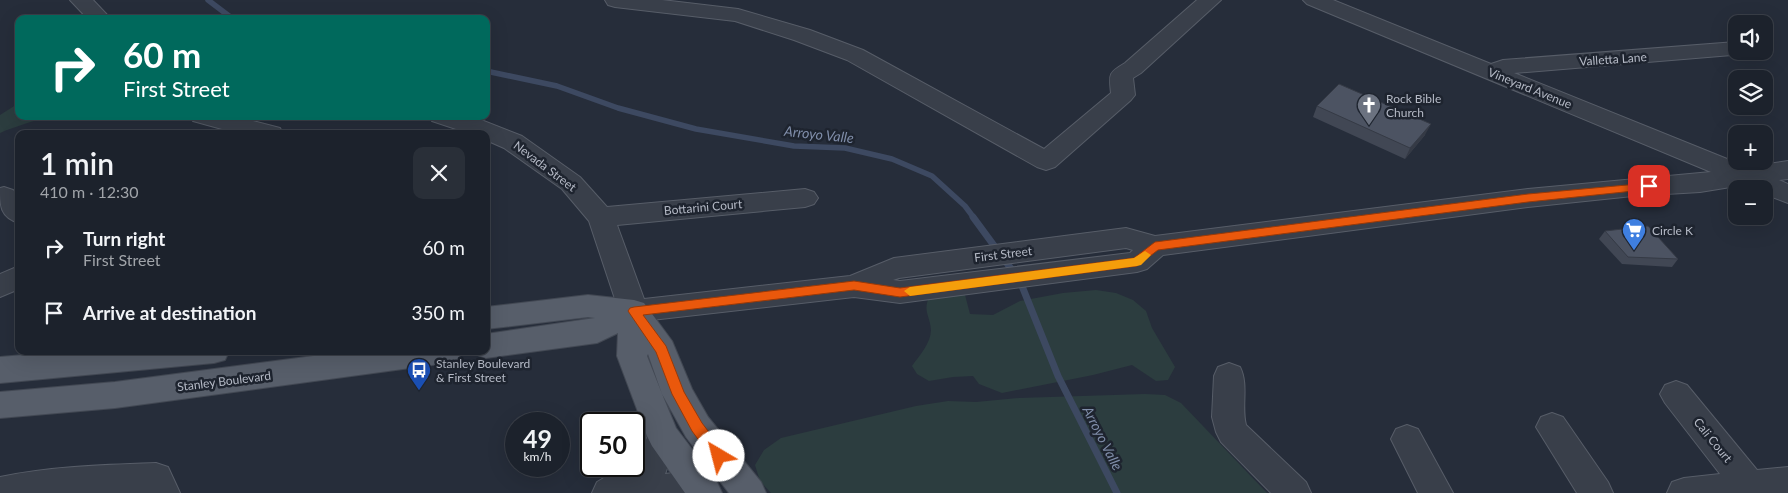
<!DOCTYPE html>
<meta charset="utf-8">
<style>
body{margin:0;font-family:Lato,sans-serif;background:#292f38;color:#f1f3f6;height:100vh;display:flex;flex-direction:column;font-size:19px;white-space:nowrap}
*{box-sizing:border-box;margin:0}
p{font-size:16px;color:#a0a4a9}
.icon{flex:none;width:28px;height:28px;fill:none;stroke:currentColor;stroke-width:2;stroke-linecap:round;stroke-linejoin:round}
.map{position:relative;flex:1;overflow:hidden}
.sheet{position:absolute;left:15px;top:130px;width:475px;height:225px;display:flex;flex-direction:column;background:#1c222c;border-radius:10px;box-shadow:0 5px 20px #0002,0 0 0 1px #3a3f48}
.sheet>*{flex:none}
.guide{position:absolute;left:15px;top:15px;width:475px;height:105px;border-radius:10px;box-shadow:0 5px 20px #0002,0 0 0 1px #3a3f48;background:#00695c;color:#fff;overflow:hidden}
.fabs{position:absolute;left:1728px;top:15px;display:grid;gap:10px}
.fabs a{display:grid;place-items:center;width:45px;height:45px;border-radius:10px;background:#1c222c;box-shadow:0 5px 20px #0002,0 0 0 1px #3a3f48;font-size:25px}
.speed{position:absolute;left:505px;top:412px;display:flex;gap:10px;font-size:25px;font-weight:700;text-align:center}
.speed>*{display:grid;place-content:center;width:65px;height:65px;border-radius:50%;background:#1c222c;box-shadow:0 5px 20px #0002,0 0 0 1px #3a3f48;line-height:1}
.speed small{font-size:12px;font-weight:400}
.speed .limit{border:2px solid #111;border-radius:8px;background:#fff;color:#111}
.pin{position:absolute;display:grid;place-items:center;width:42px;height:42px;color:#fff;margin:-21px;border-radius:10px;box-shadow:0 2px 8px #0006}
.me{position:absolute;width:55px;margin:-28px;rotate:323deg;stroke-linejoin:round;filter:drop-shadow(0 0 4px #0008)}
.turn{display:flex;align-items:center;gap:18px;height:105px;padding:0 25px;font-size:22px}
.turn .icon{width:65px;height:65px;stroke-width:2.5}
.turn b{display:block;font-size:35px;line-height:42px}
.round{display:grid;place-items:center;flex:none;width:52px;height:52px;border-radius:10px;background:#292f38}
.summary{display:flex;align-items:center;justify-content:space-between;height:85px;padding:0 25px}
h1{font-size:30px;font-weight:600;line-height:38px}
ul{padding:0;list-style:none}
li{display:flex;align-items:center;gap:15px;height:65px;padding:0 25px}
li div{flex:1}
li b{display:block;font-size:19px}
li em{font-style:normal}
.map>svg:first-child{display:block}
.green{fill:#2c3d3f}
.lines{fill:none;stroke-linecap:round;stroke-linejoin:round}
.stream-far1{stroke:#3d4961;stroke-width:5.5}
.stream{stroke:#3d4961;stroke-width:7}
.minor-casing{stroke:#575d68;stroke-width:2}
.major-casing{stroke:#424853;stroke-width:2}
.minor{fill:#393f4a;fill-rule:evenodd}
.major{fill:#575e6a;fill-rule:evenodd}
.wall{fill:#414754}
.shaded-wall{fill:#353a45}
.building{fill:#4c5362;stroke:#353a45}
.route{fill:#ea580c;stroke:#983908}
.slow{fill:#f59e0b}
.labels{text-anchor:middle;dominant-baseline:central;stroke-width:5;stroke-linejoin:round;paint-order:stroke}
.street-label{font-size:12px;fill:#b5bac6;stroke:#1e242f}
.poi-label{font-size:12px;fill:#b5bac6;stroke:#1e242f;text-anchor:start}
.water-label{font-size:14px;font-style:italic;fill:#808eaa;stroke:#1e242f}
</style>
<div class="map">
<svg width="1788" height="493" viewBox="0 0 1788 493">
<rect width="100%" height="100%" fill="#262d3a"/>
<!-- green -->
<g class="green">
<path d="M 19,103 L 19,116 L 46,116 C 31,123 15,126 0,133 L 0,115 Z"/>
<path d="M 958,287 L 965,295 L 970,314 L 993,315 L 1020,301 L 1063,293 L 1096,290 L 1116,293 L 1133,300 L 1146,311 L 1152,328 L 1175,367 L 1168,380 L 1156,381 L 1132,365 L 1093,375 L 1002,393 L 979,384 L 973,376 L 953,377 L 929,381 L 917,374 L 912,366 C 919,356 931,343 931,330 C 930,315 922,311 930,295 Z"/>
<path d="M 1145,394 L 1165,395 L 1181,403 L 1267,493 L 771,493 L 760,481 L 755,465 L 764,450 L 781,438 L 916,406 L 948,401 L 976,402 L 1019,398 Z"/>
</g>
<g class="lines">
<!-- stream-far1 -->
<g class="stream-far1">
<path d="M 208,0 L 233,19"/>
<path d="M 486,71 L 557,86 L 618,108 L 696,129 L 794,146 L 845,148 L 892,159 L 932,176 L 965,206 L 974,218"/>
</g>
<!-- stream -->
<path class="stream" d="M 973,217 L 1020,281 L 1058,376 L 1117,493"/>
<!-- minor casing -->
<g class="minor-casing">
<g id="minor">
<path d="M 70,0 L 93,0 L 111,19 L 88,19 Z"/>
<path d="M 605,0 L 662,0 L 738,9 L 810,30 L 863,50 L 1044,149 L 1111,93 C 1109,74 1108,73 1125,63 L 1197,0 L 1221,0 L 1141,73 L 1133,78 L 1135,95 L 1131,100 L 1055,167 L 1046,170 L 1037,167 L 847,60 L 794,40 L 735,21 L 615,7 L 608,5 Z"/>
<path d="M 1303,0 L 1333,0 L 1491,64 L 1503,60 L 1736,42 L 1736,51 L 1746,51 L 1744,54 L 1514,73 L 1747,167 L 1788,161 L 1788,179 L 1779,180 L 1788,184 L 1788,203 L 1764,194 L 1764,189 L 1751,189 L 1743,185 L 1700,192 L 1633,196 L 1528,207 L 1163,255 L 1147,269 L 1137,272 L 900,303 L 854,297 L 634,322 L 624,319 L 619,311 L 589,221 L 562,189 L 504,148 L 486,140 L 486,134 L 471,134 L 432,121 L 429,116 L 471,116 L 522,136 L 580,177 L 607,207 L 805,189 L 814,192 L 818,198 L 814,204 L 805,207 L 617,225 L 644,299 L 850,276 L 894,258 L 1126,228 L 1155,236 L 1528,189 L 1711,172 L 1307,4 ZM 1126,248 L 1133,250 L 1130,253 L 900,281 L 893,280 L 899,278 Z"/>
<path d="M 190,116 L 233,116 L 280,128 L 283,134 L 240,134 L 193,121 Z"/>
<path d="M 4,187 L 13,190 L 19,196 L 19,223 C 0,217 0,206 0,188 Z"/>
<path d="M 19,266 L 19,289 L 0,297 L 0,274 Z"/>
<path d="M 1229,363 L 1240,367 C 1249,385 1241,406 1246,425 L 1306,482 L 1311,493 L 1271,493 L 1221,442 L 1216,432 L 1212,417 L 1214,376 L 1218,367 Z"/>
<path d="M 1676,381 L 1687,385 L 1757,470 L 1788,467 L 1788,493 L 1667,493 L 1672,482 L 1684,478 L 1720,474 L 1665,403 L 1660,394 L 1665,385 Z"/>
<path d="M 1552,413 L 1563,417 L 1608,482 L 1613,493 L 1577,493 L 1536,427 L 1541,417 Z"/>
<path d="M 663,422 L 674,426 L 679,436 L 665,474 L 698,470 L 710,474 L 715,485 L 711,493 L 592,493 L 597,482 L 624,466 L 634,466 L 634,461 L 638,458 L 652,426 Z"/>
<path d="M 1407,425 L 1418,429 L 1453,493 L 1418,493 L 1391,439 L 1396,429 Z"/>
<path d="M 156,463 L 168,467 L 180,493 L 0,493 L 0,477 C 52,466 104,465 156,463 Z"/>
</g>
</g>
<!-- major casing -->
<g class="major-casing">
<g id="major">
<path d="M 588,295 L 634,300 L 644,303 L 672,341 L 692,389 L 708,417 L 761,482 L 766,493 L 729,493 L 686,437 L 662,394 L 676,428 L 717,482 L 722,493 L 685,493 L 652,446 L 647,436 L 617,356 L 618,333 L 597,343 L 486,358 L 475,354 L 474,351 L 486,351 L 486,334 L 595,318 L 588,317 L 486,329 L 486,307 ZM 648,354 L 662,394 L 647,356 Z"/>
<path d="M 72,351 L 229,351 L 225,360 L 214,363 L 0,383 L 0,357 Z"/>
<path d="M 352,351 L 462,351 L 458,360 L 447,363 L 115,408 L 0,418 L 0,392 L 115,382 Z"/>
</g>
</g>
<!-- minor -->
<use href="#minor" class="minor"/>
<!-- major -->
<use href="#major" class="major"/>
</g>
<!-- wall -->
<g class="wall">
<path d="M 1317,106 L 1425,135 L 1405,159 L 1313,117 Z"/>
<path d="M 1605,231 L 1678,259 L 1672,267 L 1622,264 L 1599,239 Z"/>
</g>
<!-- shaded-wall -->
<path class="shaded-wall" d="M 1431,124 L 1425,135 L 1405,159 L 1410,148 Z"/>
<!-- building -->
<g class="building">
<path d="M 1339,84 L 1431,124 L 1410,148 L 1317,106 Z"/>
<path d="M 1648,226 L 1678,259 L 1628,257 L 1605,231 Z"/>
</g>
<!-- route -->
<path class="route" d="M 1649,183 L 1655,186 L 1653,189 L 1528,202 L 1158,250 L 1137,266 L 900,297 L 854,290 L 643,315 L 666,346 L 684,392 L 702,423 L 724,452 L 726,456 L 724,461 L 719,462 L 714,461 L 692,431 L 672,394 L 656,352 L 628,311 L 630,308 L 634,307 L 854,281 L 900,288 L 1134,258 L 1155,242 L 1528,194 Z"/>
<!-- slow -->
<path class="slow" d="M 1145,251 L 1151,255 L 1141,265 L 1137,266 L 910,296 L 904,291 L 910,287 L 1134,258 Z"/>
<!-- icons -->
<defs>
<g id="church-pin" transform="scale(1.25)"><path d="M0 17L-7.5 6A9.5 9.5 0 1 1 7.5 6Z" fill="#6b7280" stroke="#1e242f"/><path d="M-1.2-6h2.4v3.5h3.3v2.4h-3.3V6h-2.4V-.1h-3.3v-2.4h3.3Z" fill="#fff"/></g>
<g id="supermarket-pin" transform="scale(1.25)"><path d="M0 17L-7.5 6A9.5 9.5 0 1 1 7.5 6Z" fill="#3f7fe0" stroke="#1e242f"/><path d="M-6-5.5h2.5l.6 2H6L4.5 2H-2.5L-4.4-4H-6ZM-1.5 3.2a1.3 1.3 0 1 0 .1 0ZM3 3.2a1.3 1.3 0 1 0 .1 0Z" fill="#fff"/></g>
<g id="bus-pin" transform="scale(1.25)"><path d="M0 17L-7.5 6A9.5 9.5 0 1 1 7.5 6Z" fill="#1a4fb4" stroke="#1e242f"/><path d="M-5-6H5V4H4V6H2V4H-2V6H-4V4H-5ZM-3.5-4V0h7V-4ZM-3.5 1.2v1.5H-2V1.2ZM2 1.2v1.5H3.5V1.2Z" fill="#fff"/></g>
</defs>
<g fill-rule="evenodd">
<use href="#church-pin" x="1369" y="105"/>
<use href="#supermarket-pin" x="1634" y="230"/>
<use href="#bus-pin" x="419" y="370"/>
</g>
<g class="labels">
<!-- street labels -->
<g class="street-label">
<text transform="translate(1613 59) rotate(-4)">Valletta Lane</text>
<text transform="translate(1530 88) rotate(22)">Vineyard Avenue</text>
<text transform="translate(545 166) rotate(37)">Nevada Street</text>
<text transform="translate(703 207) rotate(-5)">Bottarini Court</text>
<text transform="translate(1003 254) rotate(-7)">First Street</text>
<text transform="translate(224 381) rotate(-7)">Stanley Boulevard</text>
<text transform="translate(1713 440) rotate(51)">Cali Court</text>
</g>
<!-- poi labels -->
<g class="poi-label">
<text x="1386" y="98">Rock Bible<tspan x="1386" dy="14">Church</tspan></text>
<text x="1652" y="230">Circle K</text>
<text x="436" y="363">Stanley Boulevard<tspan x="436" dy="14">&amp; First Street</tspan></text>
</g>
<!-- water labels -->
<g class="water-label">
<text transform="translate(819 134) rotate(6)">Arroyo Valle</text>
<text transform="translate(1103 438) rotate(63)">Arroyo Valle</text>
</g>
</g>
</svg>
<div class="fabs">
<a><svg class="icon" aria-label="sound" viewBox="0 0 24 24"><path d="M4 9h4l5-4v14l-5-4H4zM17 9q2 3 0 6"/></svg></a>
<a><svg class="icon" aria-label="layers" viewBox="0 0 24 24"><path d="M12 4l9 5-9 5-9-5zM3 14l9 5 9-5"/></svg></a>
<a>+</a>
<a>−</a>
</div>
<div class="speed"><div>49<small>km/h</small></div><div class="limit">50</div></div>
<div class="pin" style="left:1649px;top:186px;background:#d93025"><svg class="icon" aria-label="arrive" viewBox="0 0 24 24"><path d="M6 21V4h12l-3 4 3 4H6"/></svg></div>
<svg class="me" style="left:719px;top:456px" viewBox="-20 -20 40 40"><circle r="19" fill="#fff"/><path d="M0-13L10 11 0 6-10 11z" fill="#ea580c"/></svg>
<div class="guide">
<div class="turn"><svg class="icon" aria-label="right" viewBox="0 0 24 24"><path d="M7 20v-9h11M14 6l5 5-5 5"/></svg><div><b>60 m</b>First Street</div></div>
</div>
<section class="sheet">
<div class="summary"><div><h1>1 min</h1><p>410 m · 12:30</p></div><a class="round"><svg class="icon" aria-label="close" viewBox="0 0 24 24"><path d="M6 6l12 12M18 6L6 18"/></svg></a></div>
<ul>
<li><svg class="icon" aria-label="right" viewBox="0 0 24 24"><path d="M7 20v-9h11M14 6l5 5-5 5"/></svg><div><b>Turn right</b><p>First Street</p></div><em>60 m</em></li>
<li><svg class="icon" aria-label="arrive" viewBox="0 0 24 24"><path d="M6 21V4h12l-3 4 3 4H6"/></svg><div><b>Arrive at destination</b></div><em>350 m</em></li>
</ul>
</section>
</div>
